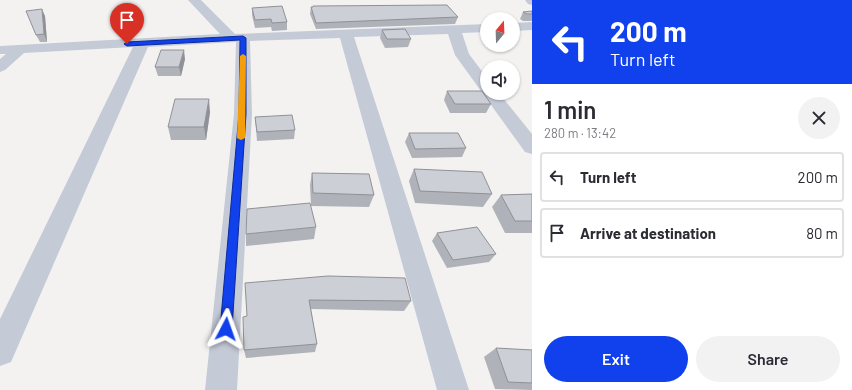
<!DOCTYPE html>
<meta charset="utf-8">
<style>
body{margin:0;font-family:Barlow,sans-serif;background:#f2f2f3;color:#2b2b33;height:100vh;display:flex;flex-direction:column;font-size:15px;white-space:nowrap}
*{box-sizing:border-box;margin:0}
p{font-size:13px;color:#7c7c81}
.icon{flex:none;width:22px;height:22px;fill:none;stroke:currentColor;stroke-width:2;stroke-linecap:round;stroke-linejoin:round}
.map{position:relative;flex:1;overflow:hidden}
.sheet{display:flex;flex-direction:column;background:#fff;width:320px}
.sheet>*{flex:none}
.hud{background:#1140ed;color:#fff;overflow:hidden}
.needle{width:26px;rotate:19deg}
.controls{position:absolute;left:480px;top:12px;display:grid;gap:8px}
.controls a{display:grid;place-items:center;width:40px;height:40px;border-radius:50%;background:#fff;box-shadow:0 1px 3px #0004;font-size:20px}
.pin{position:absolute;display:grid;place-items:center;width:34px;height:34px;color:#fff;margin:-41px -17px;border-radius:50% 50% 50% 0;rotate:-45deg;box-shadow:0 0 4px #0007}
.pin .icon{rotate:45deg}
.me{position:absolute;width:44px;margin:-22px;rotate:4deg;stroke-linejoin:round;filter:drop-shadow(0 0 3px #0008)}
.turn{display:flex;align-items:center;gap:14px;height:84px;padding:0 12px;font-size:18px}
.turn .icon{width:52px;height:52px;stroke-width:2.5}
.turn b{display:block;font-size:28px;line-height:34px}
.round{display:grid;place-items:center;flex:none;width:42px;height:42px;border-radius:21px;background:#f2f2f3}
.headline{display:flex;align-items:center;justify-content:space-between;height:68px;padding:0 12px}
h1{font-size:24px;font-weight:600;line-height:30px}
.cta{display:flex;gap:8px;margin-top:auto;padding:8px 12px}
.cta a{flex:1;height:46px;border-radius:24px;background:#1140ed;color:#fff;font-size:16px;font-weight:600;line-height:46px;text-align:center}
.cta a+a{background:#f2f2f3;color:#2b2b33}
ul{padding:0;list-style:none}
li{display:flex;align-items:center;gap:12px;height:50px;margin:0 8px 6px;padding:0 4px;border:2px solid #e1e1e2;border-radius:4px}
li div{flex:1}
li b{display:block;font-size:15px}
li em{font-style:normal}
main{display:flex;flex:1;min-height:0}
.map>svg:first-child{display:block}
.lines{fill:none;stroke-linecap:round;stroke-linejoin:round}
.minor{fill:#c4cad6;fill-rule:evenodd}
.wall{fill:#b0b2b9}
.shaded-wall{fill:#909196}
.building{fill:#cdcfd7;stroke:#909196}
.route{fill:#1140ed;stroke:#0b2a9a}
.slow{fill:#f59e0b}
</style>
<main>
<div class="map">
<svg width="532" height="390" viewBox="0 0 532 390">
<rect width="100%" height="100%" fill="#f3f2f1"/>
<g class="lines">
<!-- minor -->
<g class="minor">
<path d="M 188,0 L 201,0 L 235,34 L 487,24 L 487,32 L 462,33 L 469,54 L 487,78 L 487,93 L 499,93 L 532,134 L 532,154 L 525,152 L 455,55 L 448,34 L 354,37 L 469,390 L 437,390 L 340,38 L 250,41 L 252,114 L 237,390 L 205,390 L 234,114 L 236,42 L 148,47 L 11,362 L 0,366 L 0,319 L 133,47 L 24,53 L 5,70 L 0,72 L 0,59 L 6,54 L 0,54 L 0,46 L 220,34 Z"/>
<path d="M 525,0 L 532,0 L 532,5 L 528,4 Z"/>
<path d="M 532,22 L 532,30 L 513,31 L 513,23 Z"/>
</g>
</g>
<!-- wall -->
<g class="wall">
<path d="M 313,6 L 458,17 L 455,24 L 316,29 L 310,14 L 311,7 L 313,7 Z"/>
<path d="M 252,8 L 287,22 L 287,30 L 272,31 L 271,27 L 255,28 L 252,15 Z"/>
<path d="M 532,11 L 532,21 L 523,21 L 520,19 L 523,12 Z"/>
<path d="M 45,16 L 47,42 L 40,42 L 36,35 Z"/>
<path d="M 382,30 L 411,39 L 408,47 L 385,48 L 380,38 Z"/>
<path d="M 185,59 L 181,76 L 158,76 L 155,67 Z"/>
<path d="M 447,91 L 491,104 L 486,113 L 450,113 L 444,100 Z"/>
<path d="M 210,112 L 206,140 L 171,140 L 168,127 Z"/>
<path d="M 255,117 L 295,130 L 294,139 L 257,141 Z"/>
<path d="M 409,133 L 466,148 L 462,157 L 412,158 L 405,142 Z"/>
<path d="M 414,169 L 492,194 L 483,207 L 415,203 L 409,181 Z"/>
<path d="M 312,173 L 374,195 L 369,207 L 311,206 L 310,185 Z"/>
<path d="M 532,194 L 532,233 L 505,233 L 492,207 L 501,195 Z"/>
<path d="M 316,227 L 314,239 L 246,246 L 246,234 Z"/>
<path d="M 437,233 L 496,254 L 489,262 L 447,268 L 432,241 Z"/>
<path d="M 328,276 L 411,301 L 404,311 L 311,309 L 317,344 L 315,352 L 246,358 L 244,350 L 247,316 Z"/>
<path d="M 496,348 L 532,350 L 532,390 L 495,389 L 484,357 Z"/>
</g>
<!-- shaded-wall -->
<g class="shaded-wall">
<path d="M 42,9 L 45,16 L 47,42 L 44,34 Z"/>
<path d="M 184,50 L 185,59 L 181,76 L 179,67 Z"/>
<path d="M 209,99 L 210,112 L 206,140 L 204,127 Z"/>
</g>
<!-- building -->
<g class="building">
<path d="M 447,5 L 458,17 L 316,23 L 311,7 L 313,7 L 313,6 Z"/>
<path d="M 282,6 L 287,22 L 272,23 L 271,19 L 255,20 L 252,8 Z"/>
<path d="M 42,9 L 44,34 L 36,35 L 26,11 Z"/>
<path d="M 532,11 L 532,14 L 527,14 L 523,12 Z"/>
<path d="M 405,29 L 411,39 L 387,39 L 382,30 Z"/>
<path d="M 161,50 L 184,50 L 179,67 L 155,67 Z"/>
<path d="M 447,91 L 482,91 L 491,104 L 455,104 Z"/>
<path d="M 175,99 L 209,99 L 204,127 L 168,127 Z"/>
<path d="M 292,115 L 295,130 L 257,132 L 255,117 Z"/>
<path d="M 409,133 L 458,133 L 466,148 L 415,149 Z"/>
<path d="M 414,169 L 482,172 L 492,194 L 420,191 Z"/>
<path d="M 312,173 L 369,174 L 374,195 L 313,193 Z"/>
<path d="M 532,194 L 532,221 L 515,221 L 501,195 Z"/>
<path d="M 310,203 L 316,227 L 246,234 L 247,209 Z"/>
<path d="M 477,227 L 496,254 L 453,260 L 437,233 Z"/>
<path d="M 328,276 L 405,278 L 411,301 L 309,300 L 317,344 L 244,350 L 243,317 L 247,316 L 245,283 Z"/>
<path d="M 496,348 L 532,350 L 532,383 L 508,382 Z"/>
</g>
<!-- route -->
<path class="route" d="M 243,36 L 246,38 L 246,114 L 232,329 L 230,333 L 226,335 L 221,333 L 220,329 L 239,114 L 240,40 L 127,46 L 124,44 L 127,42 Z"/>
<!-- slow -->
<path class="slow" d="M 243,54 L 246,56 L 245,138 L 241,140 L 237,138 L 240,56 Z"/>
</svg>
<div class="controls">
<a><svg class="needle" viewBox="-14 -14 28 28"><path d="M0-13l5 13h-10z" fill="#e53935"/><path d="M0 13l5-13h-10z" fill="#7c7c81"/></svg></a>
<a><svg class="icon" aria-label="sound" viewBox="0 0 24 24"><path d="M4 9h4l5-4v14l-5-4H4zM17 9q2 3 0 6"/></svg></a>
</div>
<div class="pin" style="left:127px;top:44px;background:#d93025"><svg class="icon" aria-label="arrive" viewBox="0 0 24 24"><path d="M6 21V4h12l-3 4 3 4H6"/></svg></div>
<svg class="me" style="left:226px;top:329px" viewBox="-20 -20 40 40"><path d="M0-17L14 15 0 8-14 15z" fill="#1140ed" stroke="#fff" stroke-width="4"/></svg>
</div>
<section class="sheet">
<div class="hud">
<div class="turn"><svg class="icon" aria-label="left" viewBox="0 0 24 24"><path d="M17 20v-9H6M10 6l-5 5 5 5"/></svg><div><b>200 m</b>Turn left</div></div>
</div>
<div class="headline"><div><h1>1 min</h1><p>280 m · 13:42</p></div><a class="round"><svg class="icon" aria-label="close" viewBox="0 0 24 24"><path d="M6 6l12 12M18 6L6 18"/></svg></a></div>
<ul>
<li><svg class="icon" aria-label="left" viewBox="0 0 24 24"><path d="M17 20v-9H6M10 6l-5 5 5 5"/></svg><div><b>Turn left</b></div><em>200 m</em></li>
<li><svg class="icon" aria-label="arrive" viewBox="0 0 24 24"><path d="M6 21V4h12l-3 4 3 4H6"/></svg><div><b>Arrive at destination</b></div><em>80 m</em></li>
</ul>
<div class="cta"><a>Exit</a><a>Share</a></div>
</section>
</main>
